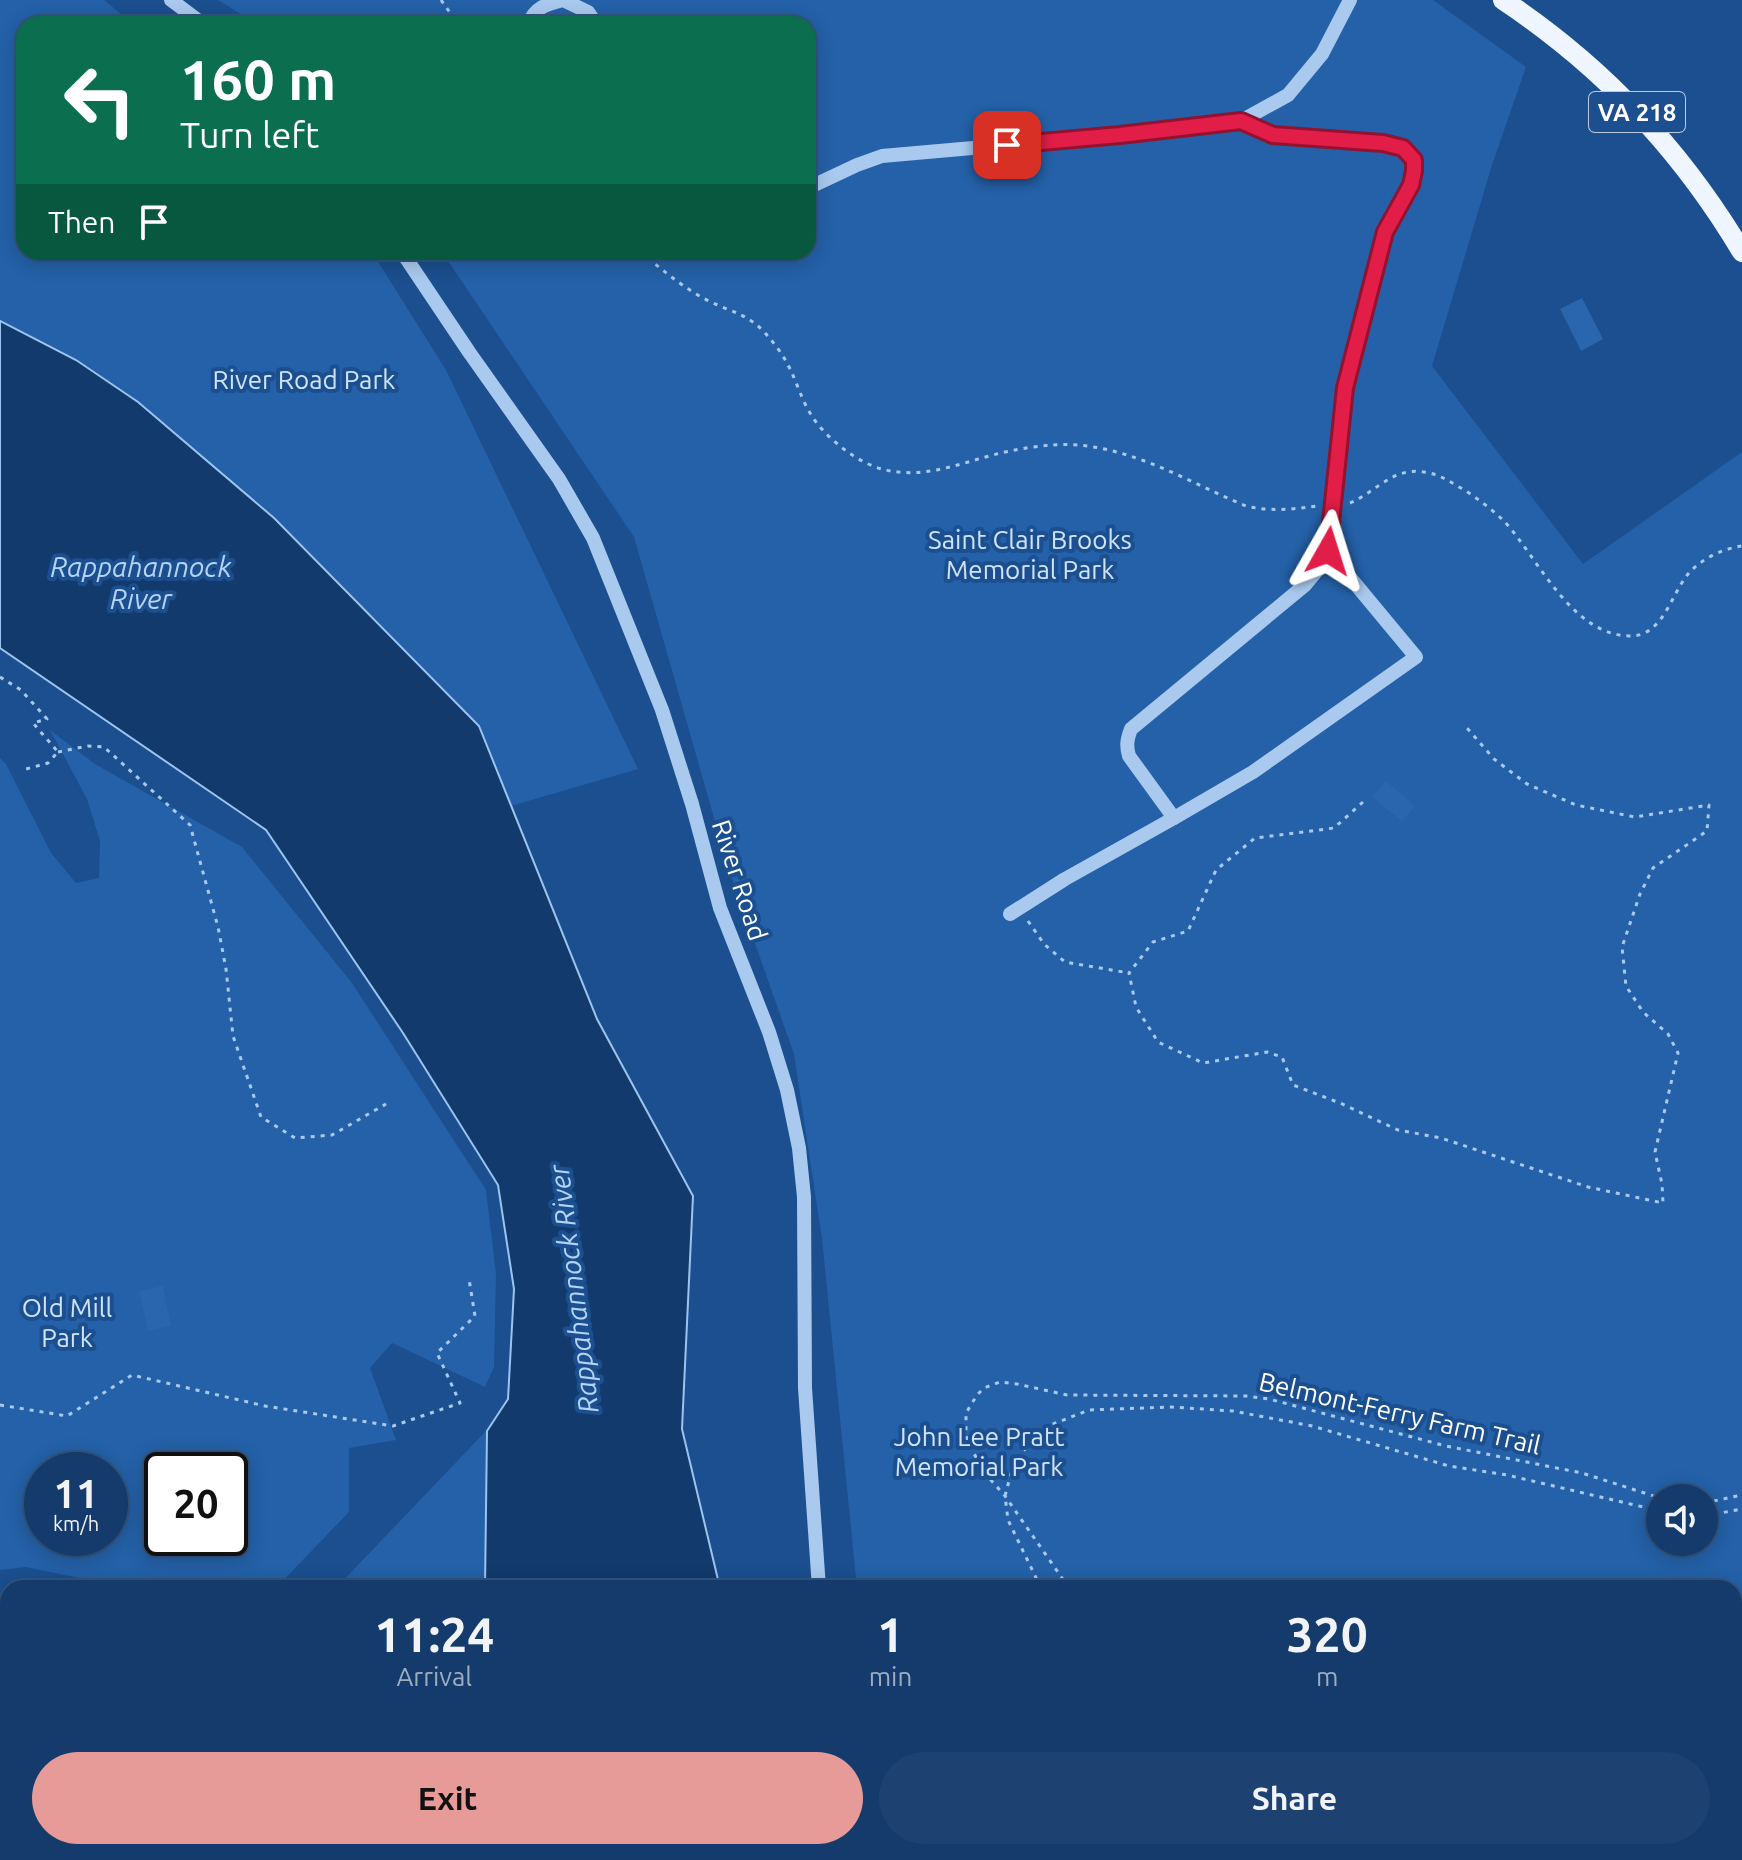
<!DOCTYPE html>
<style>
body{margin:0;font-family:Ubuntu,sans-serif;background:#1d4271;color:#f1f3f6;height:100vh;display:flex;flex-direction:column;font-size:30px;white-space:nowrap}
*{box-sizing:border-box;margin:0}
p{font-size:26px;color:#9dadc1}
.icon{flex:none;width:44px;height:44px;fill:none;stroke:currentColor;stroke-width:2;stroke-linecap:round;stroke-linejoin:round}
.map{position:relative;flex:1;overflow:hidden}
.sheet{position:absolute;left:0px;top:1580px;width:1742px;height:280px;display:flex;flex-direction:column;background:#143b6b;border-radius:24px 24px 0 0;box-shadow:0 4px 20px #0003,0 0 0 2px #33557e}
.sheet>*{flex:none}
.hud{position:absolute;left:16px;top:16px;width:800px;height:244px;border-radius:24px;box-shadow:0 4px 20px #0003,0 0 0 2px #33557e;background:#0b6e4f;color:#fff;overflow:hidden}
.controls{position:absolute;left:1646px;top:1484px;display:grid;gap:16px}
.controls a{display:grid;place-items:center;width:72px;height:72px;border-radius:50%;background:#143b6b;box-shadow:0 4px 20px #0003,0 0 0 2px #33557e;font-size:40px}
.speed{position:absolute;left:24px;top:1452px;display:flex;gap:16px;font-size:40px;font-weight:700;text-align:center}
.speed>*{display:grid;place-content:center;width:104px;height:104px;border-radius:50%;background:#143b6b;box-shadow:0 4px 20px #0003,0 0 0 2px #33557e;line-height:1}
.speed small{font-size:20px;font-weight:400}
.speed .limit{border:4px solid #111;border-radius:12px;background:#fff;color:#111}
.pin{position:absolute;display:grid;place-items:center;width:68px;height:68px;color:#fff;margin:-34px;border-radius:16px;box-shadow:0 4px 12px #0006}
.me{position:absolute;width:88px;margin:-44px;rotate:6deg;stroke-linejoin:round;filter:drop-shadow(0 0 6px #0008)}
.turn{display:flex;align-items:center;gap:28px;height:168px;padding:0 32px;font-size:36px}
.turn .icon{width:104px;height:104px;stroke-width:2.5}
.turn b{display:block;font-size:56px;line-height:68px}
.then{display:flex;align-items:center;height:76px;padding:0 32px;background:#0003;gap:16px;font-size:30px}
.eta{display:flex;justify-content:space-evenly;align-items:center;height:136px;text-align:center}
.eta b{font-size:48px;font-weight:600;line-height:56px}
.action{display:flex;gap:16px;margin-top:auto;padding:16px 32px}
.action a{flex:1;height:92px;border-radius:48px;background:#e69b98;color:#111;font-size:32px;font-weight:600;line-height:92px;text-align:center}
.action a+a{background:#1d4271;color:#f1f3f6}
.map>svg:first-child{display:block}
.green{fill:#2461a8;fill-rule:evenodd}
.water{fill:#123a6d;stroke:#9cc4f0;stroke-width:2}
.building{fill:#2a66ad}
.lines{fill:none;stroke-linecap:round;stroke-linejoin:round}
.path{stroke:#a9c9ee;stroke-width:3;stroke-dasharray:4 6;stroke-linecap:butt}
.minor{stroke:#a9c9ee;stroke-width:14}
.major{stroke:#f0f6ff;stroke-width:20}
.route-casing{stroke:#92132f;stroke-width:20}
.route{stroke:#e11d48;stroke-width:14}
.labels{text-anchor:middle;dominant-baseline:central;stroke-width:8;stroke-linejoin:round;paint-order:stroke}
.shield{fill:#1b4f8f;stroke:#bbcadd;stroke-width:2}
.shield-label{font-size:24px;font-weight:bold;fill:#fff}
.park-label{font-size:26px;fill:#cfe3fa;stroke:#1b4f8f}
.street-label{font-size:26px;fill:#fff;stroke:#1b4f8f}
.water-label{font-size:28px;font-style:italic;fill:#b5d3f5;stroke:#1b4f8f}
</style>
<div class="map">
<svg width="1742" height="1860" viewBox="0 0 1742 1860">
<rect width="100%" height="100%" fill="#1b4f8f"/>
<!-- green -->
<g class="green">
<path d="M 0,0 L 104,0 L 133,24 L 24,24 L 24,252 L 372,252 L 446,370 L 638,769 L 511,806 L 479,726 L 274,518 L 138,402 L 76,360 L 0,321 Z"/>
<path d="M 218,0 L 1433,0 L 1526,67 L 1492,165 L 1432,366 L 1583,564 L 1742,452 L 1742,1860 L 743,1860 L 741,1852 L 1734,1852 L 1734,1588 L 857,1588 L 822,1239 L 794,1054 L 728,867 L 634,537 L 442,252 L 808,252 L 808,24 L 257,24 ZM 1660,1498 L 1704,1498 L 1704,1542 L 1660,1542 Z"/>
<path d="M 50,730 L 95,764 L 242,847 L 352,983 L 486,1190 L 496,1274 L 494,1367 L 485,1387 L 392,1343 L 370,1368 L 396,1440 L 349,1448 L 349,1512 L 276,1588 L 127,1588 L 26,1567 L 0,1570 L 0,758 L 6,764 L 51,853 L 76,883 L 99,878 L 100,841 L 87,799 ZM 42,1470 L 110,1470 L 110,1538 L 42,1538 ZM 162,1470 L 230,1470 L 230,1538 L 162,1538 Z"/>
<path d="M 486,1431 L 485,1588 L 336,1588 Z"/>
<path d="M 8,1691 L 8,1852 L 468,1852 L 469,1860 L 0,1860 L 0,1693 Z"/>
</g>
<!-- water -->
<g class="water">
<path d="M 0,321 L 76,360 L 138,402 L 274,518 L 479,726 L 597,1019 L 693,1196 L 682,1429 L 720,1588 L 485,1588 L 487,1431 L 508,1399 L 514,1289 L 498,1185 L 403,1033 L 266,830 L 0,648 Z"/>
<path d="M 468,1852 L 741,1852 L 743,1860 L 469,1860 Z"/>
</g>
<!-- building -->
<g class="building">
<path d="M 1582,298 L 1603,339 L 1581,351 L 1560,309 Z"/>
<path d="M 1386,781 L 1415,806 L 1402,821 L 1372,797 Z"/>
<path d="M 163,1286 L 171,1326 L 148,1331 L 139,1291 Z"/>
</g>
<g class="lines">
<!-- path -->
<g class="path">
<path d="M 441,0 L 458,24"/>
<path d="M 640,252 C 662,269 684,289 709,301 C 733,313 747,313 766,334 C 775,344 784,356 790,369 C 797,383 802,400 810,413 C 823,436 859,465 886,470 C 929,480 969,459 1010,451 C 1024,448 1039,446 1052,445 C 1123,440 1183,480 1246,506 C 1271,512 1294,509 1318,506"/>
<path d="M 1350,503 C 1370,495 1387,475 1408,472 C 1428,469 1443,477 1459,487 C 1475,496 1490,508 1503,520 C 1538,557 1570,634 1629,636 C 1661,637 1670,599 1685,578 C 1698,560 1721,549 1742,546"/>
<path d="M 0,677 L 21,690 L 47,719 L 33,723 L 58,752 L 48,763 L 26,769"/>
<path d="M 58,752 L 88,746 L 104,747 L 190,825 L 218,927 L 226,969 L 233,1036 L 261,1117 L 295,1138 L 332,1135 L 386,1104"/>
<path d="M 1363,802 L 1334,828 L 1255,838 L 1216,870 L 1188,931 L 1153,942 L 1129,973 L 1136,1007 L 1158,1042 L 1203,1063 L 1267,1052 L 1282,1057 L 1293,1085 L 1340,1103 L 1398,1130 L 1441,1138 L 1588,1187 L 1663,1203 L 1662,1184 L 1655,1152 L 1678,1053 L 1668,1034 L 1643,1012 L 1626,986 L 1622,947 L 1640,894 L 1653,868 L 1707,831 L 1709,805 L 1635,817 L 1576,805 L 1527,784 L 1494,759 L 1467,728"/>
<path d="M 1028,921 L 1044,944 L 1065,962 L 1129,973"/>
<path d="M 0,1405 L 67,1416 L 132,1375 L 265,1406 L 393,1426 L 460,1403 L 437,1353 L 475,1316 L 469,1279"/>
<path d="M 1704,1503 L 1742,1495"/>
<path d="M 1704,1514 L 1715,1514 L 1742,1509"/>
<path d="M 1041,1588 L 1008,1520 L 1005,1496 L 1014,1462 L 1043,1428 L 1089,1410 L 1171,1407 L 1233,1411 L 1312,1426 L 1449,1466 L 1507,1475 L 1660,1511"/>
<path d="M 1069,1588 L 1005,1496 L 989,1478 L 971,1449 L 966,1436 L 966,1413 L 977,1395 L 984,1388 L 1000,1382 L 1017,1384 L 1067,1395 L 1246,1396 L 1269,1399 L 1446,1446 L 1582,1473 L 1660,1498"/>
<path d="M 1247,1852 L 1253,1860"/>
<path d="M 1271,1852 L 1277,1860"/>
</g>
<!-- minor -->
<g class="minor">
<path d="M 171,0 L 203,24"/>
<path d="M 529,24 C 534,7 548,4 563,0 L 588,12 L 596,24"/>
<path d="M 808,188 L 857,165 L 882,156 L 1120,135 L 1241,121 L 1288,95 L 1322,54 L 1350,0"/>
<path d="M 402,252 L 469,352 L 559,479 L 593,538 L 662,710 L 692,804 L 720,908 L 769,1032 L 787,1090 L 799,1148 L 804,1197 L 805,1388 L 819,1588"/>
<path d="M 1174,818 L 1253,772 L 1416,657 L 1328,551"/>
<path d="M 1010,914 L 1065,879 L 1174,818 L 1129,756 C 1126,746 1127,739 1131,729 L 1305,585 L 1319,568 L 1328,551 L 1345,388 L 1385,232 L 1411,185 L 1414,171 L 1414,160 L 1403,148 L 1383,143 L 1273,135 L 1241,121"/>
<path d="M 859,1852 L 861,1860"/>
</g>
<!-- major -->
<path class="major" d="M 1503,0 C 1601,65 1682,151 1742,252"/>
</g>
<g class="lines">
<!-- route casing -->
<g class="route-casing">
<path id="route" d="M 1007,145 L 1120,135 L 1241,121 L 1273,135 L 1383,143 L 1403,148 L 1414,160 L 1414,171 L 1411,185 L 1385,232 L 1345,388 L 1328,551"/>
</g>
<!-- route -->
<use href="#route" class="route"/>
</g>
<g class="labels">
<!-- shield labels -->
<rect class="shield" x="1589" y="92" width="96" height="40" rx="6"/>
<g class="shield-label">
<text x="1637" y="112">VA 218</text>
</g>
<!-- park labels -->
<g class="park-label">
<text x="304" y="379">River Road Park</text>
<text x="1030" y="539">Saint Clair Brooks<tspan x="1030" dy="30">Memorial Park</tspan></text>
<text x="67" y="1307">Old Mill<tspan x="67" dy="30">Park</tspan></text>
<text x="979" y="1436">John Lee Pratt<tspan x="979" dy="30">Memorial Park</tspan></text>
</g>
<!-- street labels -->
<g class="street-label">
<text transform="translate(740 880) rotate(72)">River Road</text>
<text transform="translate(1400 1413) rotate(13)">Belmont-Ferry Farm Trail</text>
</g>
<!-- water labels -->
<g class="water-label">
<text x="141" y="566">Rappahannock<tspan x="141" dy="32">River</tspan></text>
<text transform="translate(573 1289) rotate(-97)">Rappahannock River</text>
</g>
</g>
</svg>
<div class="controls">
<a><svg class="icon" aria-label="sound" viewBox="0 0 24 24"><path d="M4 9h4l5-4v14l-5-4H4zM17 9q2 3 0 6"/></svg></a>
</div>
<div class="speed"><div>11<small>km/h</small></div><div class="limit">20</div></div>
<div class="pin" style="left:1007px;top:145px;background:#d93025"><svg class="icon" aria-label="arrive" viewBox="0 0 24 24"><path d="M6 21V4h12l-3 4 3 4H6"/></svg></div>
<svg class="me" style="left:1328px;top:551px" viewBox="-20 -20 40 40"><path d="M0-17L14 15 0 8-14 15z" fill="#e11d48" stroke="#fff" stroke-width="4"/></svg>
<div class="hud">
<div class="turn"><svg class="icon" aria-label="left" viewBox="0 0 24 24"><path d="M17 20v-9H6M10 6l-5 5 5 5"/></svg><div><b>160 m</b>Turn left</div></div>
<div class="then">Then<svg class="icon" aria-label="arrive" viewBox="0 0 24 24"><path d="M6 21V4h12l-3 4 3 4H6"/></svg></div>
</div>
<section class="sheet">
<div class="eta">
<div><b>11:24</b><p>Arrival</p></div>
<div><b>1</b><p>min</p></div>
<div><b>320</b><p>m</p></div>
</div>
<div class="action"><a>Exit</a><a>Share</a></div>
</section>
</div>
